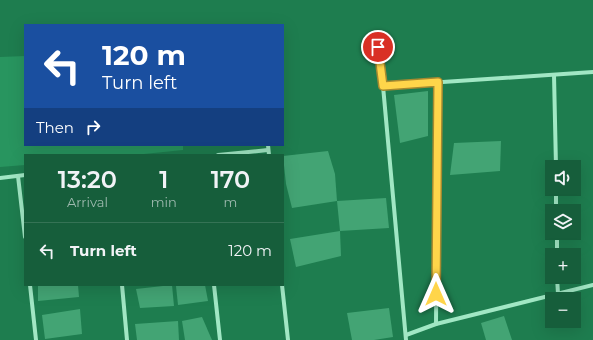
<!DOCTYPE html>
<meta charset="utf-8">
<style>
body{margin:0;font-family:Montserrat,sans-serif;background:#1f6442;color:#f1f3f6;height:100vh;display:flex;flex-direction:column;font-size:15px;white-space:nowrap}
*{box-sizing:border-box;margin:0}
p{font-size:13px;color:#9ebaaf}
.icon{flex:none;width:22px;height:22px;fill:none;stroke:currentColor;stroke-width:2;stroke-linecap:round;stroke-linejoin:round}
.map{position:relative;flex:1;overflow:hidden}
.panel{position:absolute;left:24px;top:154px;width:260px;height:132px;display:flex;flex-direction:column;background:#165e3b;border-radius:0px;box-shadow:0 4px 16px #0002}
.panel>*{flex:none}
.banner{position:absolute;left:24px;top:24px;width:260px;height:122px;border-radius:0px;box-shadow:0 4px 16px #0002;background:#1a4fa0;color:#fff;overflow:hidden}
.tools{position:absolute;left:545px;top:160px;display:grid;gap:8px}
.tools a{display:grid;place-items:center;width:36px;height:36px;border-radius:0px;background:#165e3b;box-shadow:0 4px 16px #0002;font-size:20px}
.pin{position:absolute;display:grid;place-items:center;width:34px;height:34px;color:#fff;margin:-17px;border:2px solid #fff;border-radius:50%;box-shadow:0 1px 4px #0007}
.me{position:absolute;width:44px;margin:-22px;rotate:0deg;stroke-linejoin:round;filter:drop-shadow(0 0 3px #0008)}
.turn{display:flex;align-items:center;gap:14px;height:84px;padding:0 12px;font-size:18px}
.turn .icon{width:52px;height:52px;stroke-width:2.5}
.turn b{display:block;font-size:28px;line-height:34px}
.then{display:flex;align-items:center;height:38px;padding:0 12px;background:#0003;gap:8px;font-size:15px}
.eta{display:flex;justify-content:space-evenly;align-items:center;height:68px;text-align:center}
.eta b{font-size:24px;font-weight:600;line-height:28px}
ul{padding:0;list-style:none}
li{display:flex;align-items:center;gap:12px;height:56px;padding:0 12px;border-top:1px solid #357355}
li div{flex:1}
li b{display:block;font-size:15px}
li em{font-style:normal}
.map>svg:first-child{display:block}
.green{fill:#28955f}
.building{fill:#43a474}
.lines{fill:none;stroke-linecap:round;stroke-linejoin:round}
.minor{stroke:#a1e7c4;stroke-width:4}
.route-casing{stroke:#a68a30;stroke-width:10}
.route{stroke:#ffd54a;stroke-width:7}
</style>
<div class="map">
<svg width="593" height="340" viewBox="0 0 593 340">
<rect width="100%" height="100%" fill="#1e7d4f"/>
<!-- green -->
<path class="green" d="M 25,56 L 25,145 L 183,145 L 183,150 L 134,155 L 25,155 L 25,165 L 0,167 L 0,57 Z"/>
<!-- building -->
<g class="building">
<path d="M 428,91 L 428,136 L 400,143 L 394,95 Z"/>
<path d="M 501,141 L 500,171 L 450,175 L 454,143 Z"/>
<path d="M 328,151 L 335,174 L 337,201 L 292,208 L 286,184 L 283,156 Z"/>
<path d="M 386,198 L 389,228 L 340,231 L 337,201 Z"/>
<path d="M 340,231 L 341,256 L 296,267 L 290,239 Z"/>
<path d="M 38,285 L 78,285 L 79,297 L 38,301 Z"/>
<path d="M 172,285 L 174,306 L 140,308 L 136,289 Z"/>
<path d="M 198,285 L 205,285 L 208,301 L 178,305 L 176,286 Z"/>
<path d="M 389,308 L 393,337 L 374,340 L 352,340 L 347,313 Z"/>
<path d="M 80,309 L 82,334 L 45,339 L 42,315 Z"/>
<path d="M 504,316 L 512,340 L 486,340 L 481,323 Z"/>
<path d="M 202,317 L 212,340 L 185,340 L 182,321 Z"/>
<path d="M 178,321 L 179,340 L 137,340 L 135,324 Z"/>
</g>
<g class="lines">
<!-- minor -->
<g class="minor">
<path d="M 378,47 L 383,86 L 406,340"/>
<path d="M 554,75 L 556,167"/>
<path d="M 383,86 L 593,72"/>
<path d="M 268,145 L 269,155"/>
<path d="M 218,155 L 268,150"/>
<path d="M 18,176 L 25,237"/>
<path d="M 0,178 L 25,175"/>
<path d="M 556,189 L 556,211"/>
<path d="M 557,233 L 557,255"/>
<path d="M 557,277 L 558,294"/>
<path d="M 30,285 L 36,340"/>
<path d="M 122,285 L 127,340"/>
<path d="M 214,285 L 220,340"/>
<path d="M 282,285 L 288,340"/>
<path d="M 436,324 L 438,82"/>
<path d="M 406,335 L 436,324 L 593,285"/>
</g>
</g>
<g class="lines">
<!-- route casing -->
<g class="route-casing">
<path id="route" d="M 378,47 L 383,86 L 438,82 L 436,294"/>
</g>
<!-- route -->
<use href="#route" class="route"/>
</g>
</svg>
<div class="tools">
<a><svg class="icon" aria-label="sound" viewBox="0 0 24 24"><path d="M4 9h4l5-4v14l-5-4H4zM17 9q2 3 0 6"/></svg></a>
<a><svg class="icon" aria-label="layers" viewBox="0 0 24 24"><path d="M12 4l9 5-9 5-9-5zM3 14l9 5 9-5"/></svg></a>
<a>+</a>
<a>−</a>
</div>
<div class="pin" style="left:378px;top:47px;background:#d93025"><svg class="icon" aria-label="arrive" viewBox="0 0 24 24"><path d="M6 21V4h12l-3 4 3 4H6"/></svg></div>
<svg class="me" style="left:436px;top:294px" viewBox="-20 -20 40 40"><path d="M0-17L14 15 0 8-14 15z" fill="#ffd54a" stroke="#fff" stroke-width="4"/></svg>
<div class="banner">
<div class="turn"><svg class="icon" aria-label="left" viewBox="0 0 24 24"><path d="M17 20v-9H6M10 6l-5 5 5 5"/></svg><div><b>120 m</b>Turn left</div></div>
<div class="then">Then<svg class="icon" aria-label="right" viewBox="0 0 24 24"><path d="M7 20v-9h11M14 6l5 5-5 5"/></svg></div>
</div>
<section class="panel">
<div class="eta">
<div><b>13:20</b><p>Arrival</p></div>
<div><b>1</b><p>min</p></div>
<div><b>170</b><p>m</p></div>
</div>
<ul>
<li><svg class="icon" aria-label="left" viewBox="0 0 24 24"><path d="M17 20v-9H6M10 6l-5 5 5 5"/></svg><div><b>Turn left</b></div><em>120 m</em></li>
</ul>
</section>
</div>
